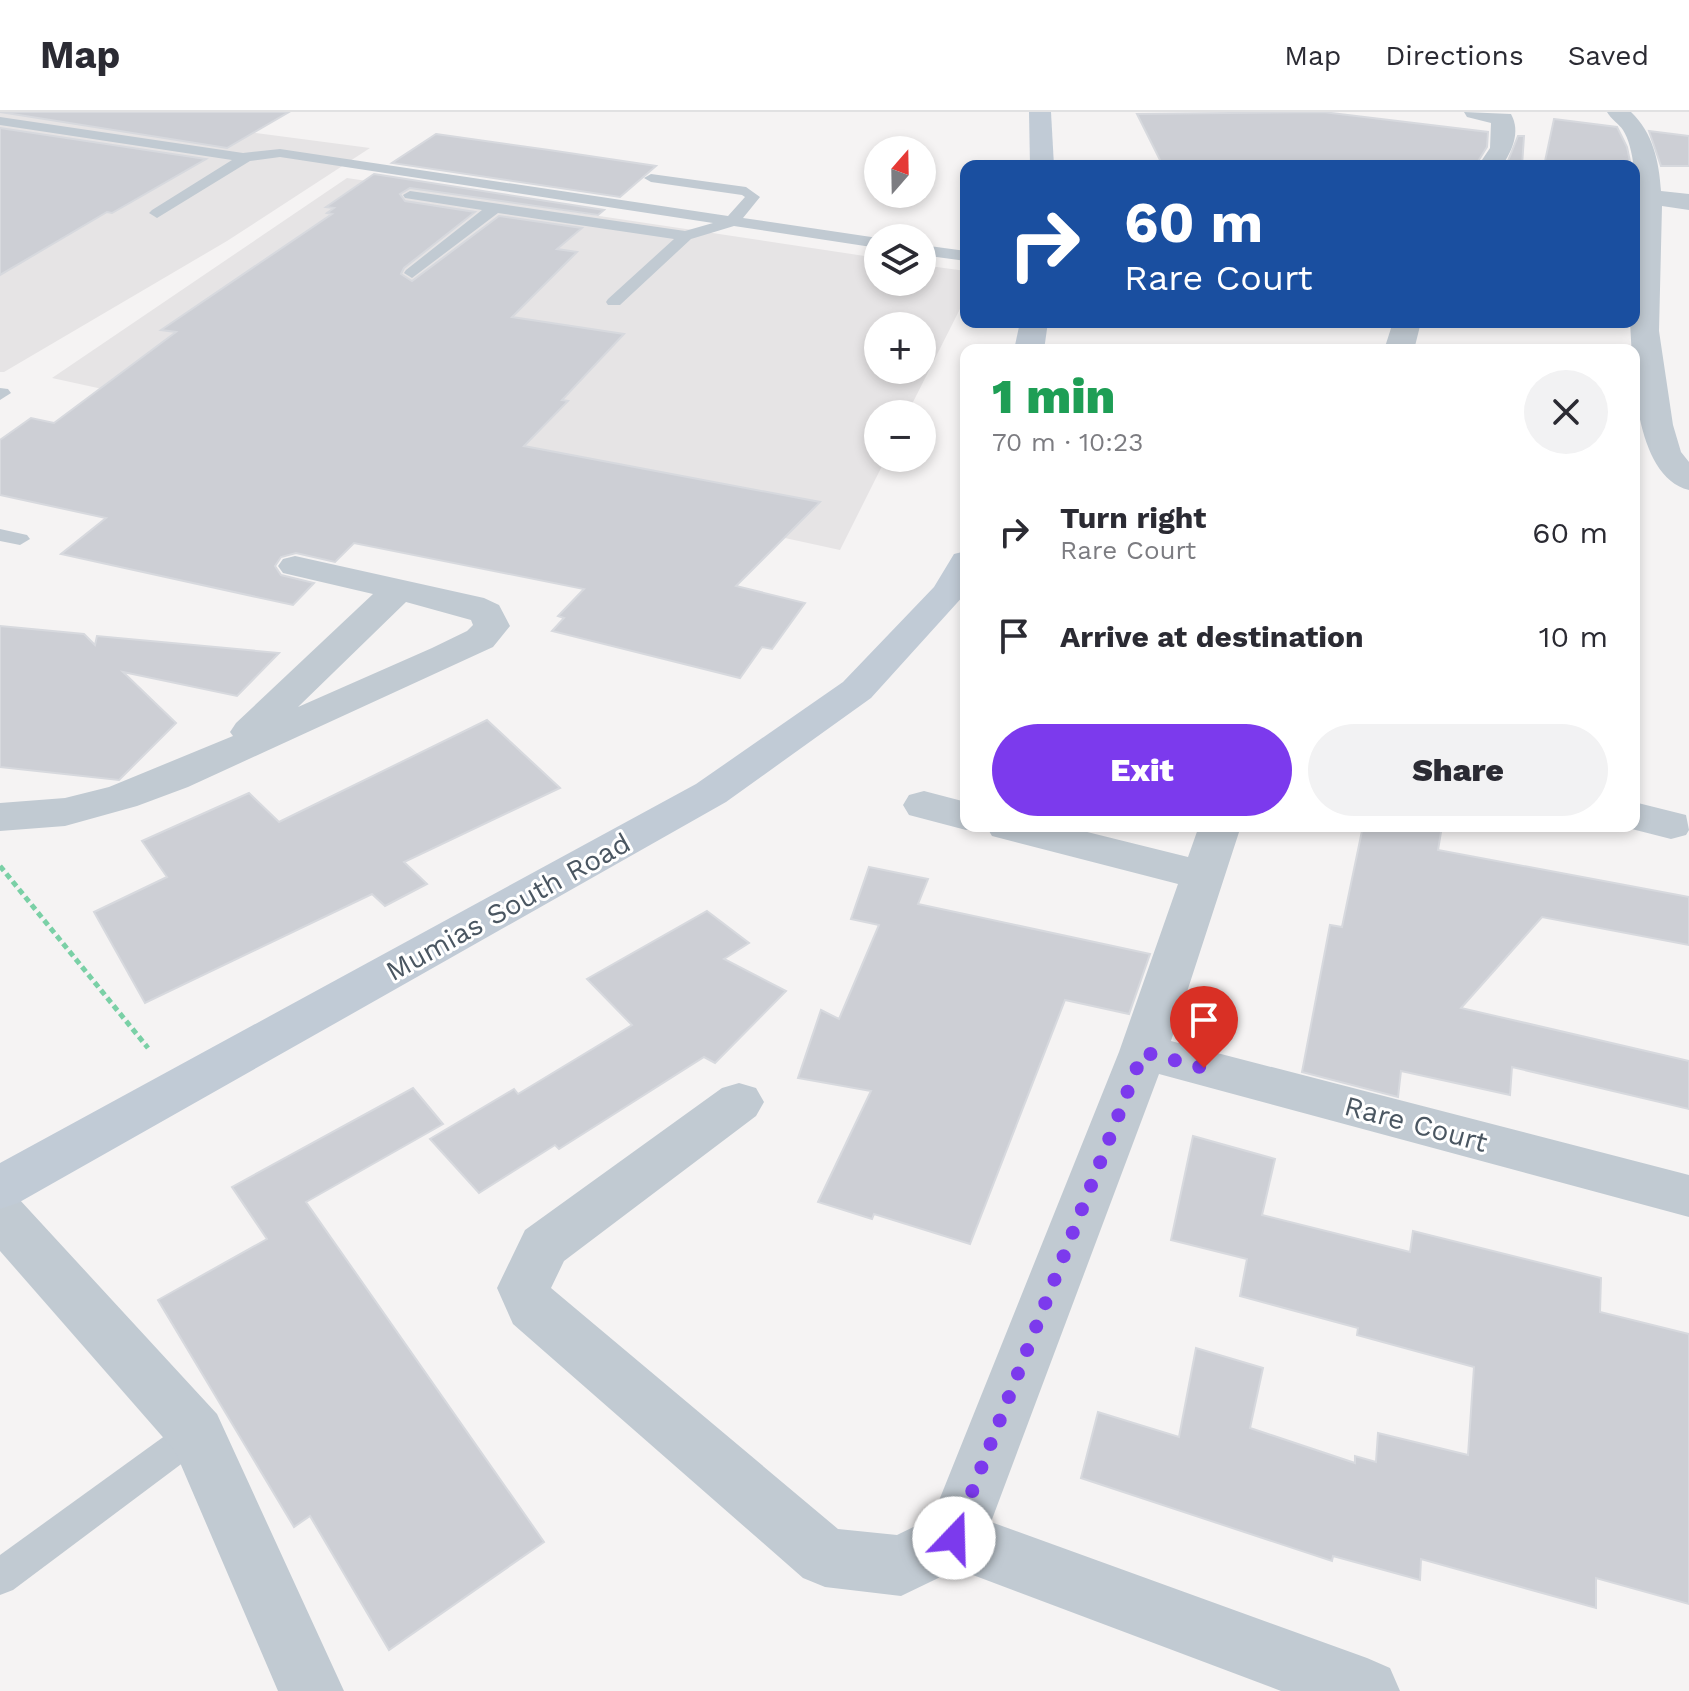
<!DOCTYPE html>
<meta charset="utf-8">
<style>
body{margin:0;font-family:"Work Sans",sans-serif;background:#f2f2f3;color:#2b2b33;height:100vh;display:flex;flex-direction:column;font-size:30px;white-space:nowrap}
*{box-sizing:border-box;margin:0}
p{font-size:26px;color:#7c7c81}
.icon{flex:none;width:44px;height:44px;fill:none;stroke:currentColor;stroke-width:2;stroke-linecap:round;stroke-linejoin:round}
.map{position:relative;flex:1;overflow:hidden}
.panel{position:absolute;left:960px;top:232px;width:680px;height:488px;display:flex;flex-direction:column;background:#fff;border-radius:16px;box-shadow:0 4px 12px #0003}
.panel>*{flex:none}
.guide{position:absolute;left:960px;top:48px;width:680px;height:168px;border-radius:16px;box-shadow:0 4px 12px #0003;background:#1a4fa0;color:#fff;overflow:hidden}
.needle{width:52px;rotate:20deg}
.tools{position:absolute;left:864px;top:24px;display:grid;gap:16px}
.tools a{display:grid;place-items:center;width:72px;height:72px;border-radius:50%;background:#fff;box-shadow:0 4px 12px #0003;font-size:40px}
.pin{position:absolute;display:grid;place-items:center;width:68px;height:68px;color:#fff;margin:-82px -34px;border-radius:50% 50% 50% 0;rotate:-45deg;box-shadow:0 0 8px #0007}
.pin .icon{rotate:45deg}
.me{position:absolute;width:88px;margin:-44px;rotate:21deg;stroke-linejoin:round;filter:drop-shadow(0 0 6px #0008)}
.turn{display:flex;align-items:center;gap:28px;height:168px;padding:0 32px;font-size:36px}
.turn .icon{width:104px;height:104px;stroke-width:2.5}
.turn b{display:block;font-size:56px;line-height:68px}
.round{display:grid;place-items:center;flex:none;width:84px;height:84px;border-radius:42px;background:#f2f2f3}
.headline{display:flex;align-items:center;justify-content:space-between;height:136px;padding:0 32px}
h1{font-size:48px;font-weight:800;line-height:60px;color:#1e9e55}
.action{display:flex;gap:16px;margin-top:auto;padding:16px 32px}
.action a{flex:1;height:92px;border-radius:48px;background:#7c3aed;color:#fff;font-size:32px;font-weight:800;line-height:92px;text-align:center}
.action a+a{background:#f2f2f3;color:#2b2b33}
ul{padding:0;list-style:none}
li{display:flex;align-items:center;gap:24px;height:104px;padding:0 32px}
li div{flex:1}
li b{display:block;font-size:30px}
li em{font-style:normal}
header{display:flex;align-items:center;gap:48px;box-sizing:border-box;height:112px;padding:0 40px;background:#fff;border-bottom:2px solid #e1e1e2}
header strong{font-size:38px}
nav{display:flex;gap:44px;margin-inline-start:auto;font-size:28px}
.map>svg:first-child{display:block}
.education{fill:#e6e4e5;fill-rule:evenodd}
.building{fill:#cdcfd5;stroke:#d7d9de;stroke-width:2}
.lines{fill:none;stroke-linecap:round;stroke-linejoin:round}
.path{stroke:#7ad0a6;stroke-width:5;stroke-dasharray:6 4;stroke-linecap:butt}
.service{fill:#c1cad2;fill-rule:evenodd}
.minor{fill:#c1cad2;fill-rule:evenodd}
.secondary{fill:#c1cbd6;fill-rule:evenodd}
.route{stroke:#7c3aed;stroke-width:14;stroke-dasharray:0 25.2}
.labels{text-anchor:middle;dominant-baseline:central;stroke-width:6;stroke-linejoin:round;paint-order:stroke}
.street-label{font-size:28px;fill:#4a5661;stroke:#fff}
</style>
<header>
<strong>Map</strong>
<nav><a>Map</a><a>Directions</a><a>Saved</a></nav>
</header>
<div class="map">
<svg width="1689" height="1579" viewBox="0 0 1689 1579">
<rect width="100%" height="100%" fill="#f5f3f3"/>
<!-- education -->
<g class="education">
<path d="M 0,0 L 97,0 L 370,36 L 227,129 L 4,260 L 0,260 Z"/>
<path d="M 347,66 L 878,146 L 878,170 L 922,170 L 922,153 L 966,159 L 966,185 L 907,302 L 878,302 L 878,346 L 886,346 L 840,438 L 52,266 ZM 878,214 L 922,214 L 922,258 L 878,258 Z"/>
</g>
<!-- building -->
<g class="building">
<path d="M 0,0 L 289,0 L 227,36 Z"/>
<path d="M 1323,0 L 1488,20 L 1487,35 L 1475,54 L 1163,54 L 1137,2 Z"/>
<path d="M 1554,7 L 1617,15 L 1627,35 L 1631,54 L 1544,54 Z"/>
<path d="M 0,16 L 206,47 L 112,101 L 107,100 L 0,163 Z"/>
<path d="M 1649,19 L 1689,24 L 1689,54 L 1661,54 Z"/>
<path d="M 436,22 L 549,38 L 656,54 L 620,85 L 392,51 Z"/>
<path d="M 1518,24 L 1524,24 L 1522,54 L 1506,54 Z"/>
<path d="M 374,62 L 604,98 L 598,103 L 410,76 L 400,82 L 405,89 L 475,100 L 404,156 L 401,162 L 412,169 L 499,104 L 582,116 L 557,137 L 577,140 L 512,205 L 624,222 L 562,288 L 568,289 L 524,334 L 820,390 L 736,474 L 805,491 L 772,537 L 762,535 L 740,566 L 552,519 L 564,506 L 558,504 L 584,477 L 354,431 L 335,450 L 296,441 L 281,445 L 275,454 L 281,463 L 314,471 L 293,493 L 61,442 L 106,406 L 0,383 L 0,328 L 31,306 L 54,311 L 176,220 L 161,218 L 332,102 L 327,101 L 334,96 L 326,95 Z"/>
<path d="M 0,514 L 84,522 L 95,533 L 97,524 L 279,541 L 237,584 L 123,560 L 176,611 L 119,668 L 0,655 Z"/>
<path d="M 487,608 L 560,676 L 404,750 L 427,772 L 385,794 L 372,782 L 145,891 L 94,800 L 167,765 L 142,729 L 249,681 L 279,710 Z"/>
<path d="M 1363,714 L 1442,714 L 1438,738 L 1689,785 L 1689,833 L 1542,805 L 1461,896 L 1689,949 L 1689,997 L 1512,955 L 1510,983 L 1401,959 L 1398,985 L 1302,960 L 1330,813 L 1342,815 Z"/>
<path d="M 869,755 L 928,767 L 918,792 L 1150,842 L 1129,902 L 1065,888 L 970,1132 L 874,1102 L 872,1107 L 818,1090 L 871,979 L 798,966 L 821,898 L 839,907 L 879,813 L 851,807 Z"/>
<path d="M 707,799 L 749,831 L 724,847 L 786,879 L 715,951 L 704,945 L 559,1037 L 555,1033 L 479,1081 L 430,1027 L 514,977 L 518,982 L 632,913 L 587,867 Z"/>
<path d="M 413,976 L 443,1012 L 306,1090 L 544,1430 L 389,1538 L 310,1404 L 294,1415 L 158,1188 L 267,1127 L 232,1075 Z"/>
<path d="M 1193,1024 L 1275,1047 L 1262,1103 L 1410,1140 L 1413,1119 L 1601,1166 L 1600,1200 L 1689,1222 L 1689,1492 L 1596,1466 L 1596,1496 L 1421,1447 L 1420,1468 L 1333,1444 L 1332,1449 L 1081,1366 L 1098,1300 L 1179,1325 L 1196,1236 L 1263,1256 L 1250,1316 L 1355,1351 L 1355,1344 L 1376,1350 L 1378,1321 L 1468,1343 L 1474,1255 L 1357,1223 L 1358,1216 L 1240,1184 L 1247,1147 L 1171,1128 Z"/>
</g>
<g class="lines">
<!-- path -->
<path class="path" d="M 0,754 L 148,936"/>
<!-- service -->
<g class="service">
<path d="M 0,5 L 243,41 L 280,37 L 728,104 L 745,85 L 742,83 L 651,70 L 644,66 L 651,62 L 746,75 L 760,85 L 743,106 L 878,126 L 878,136 L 734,114 L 691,127 L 620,193 L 608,193 L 606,190 L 608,187 L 674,127 L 498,101 L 412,166 L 404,161 L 406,158 L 482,98 L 405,86 L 403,83 L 410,79 L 685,119 L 713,111 L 280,45 L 250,49 L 157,106 L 149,101 L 152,98 L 232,48 L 0,13 Z"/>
<path d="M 922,133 L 966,139 L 966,149 L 922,143 Z"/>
<path d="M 0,276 L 8,277 L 11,281 L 0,288 Z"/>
<path d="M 0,417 L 27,423 L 30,427 L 20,433 L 0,429 Z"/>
<path d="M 196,1305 L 208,1310 L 213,1321 L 208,1332 L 13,1478 L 0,1483 L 0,1443 L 184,1310 Z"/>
</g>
<!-- minor -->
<g class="minor">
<path d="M 1464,0 L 1511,2 C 1521,20 1512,39 1502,54 L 1478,54 L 1490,36 L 1491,11 L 1467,5 Z"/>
<path d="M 1607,0 L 1631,0 C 1653,21 1659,49 1661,79 L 1689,82 L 1689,98 L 1662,94 L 1659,219 L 1673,313 L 1681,340 L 1689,350 L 1689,378 C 1633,364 1633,254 1630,210 L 1634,210 C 1634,166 1645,52 1623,18 C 1619,12 1611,7 1607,0 Z"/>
<path d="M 1393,210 L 1421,210 L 1414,238 L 1384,238 Z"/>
<path d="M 295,444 L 484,486 L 499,493 L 510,514 L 493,535 L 188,675 L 137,694 L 65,714 L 0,719 L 0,691 L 65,686 L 109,675 L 233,624 L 230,620 L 236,611 L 373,482 L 283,461 L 278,454 L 283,447 ZM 406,490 L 471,508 L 473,513 L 467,519 L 432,536 L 298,595 Z"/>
<path d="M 924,679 L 966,690 L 966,714 L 980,714 L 966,718 L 909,703 L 903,693 L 909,683 Z"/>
<path d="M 1634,690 L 1686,703 L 1689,718 L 1686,723 L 1671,727 L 1620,714 L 1634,714 Z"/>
<path d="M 986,714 L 1063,714 L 1188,745 L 1199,714 L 1241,714 L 1171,929 L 1689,1063 L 1689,1105 L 1159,962 L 991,1410 L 1367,1546 L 1390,1556 L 1400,1579 L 1281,1579 L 957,1457 L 901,1484 L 825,1475 L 803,1466 L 513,1212 L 497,1176 L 525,1118 L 722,976 L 739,971 L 756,976 L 764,990 L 756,1004 L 564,1149 L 551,1176 L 838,1417 L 897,1423 L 932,1406 L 1119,940 L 1178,772 L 992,724 Z"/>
<path d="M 0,1080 L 19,1087 L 217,1302 L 344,1579 L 278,1579 L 175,1339 L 0,1139 Z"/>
</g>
<!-- secondary -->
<g class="secondary">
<path d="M 1029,0 L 1051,0 L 1054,54 L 1030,54 Z"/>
<path d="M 1020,210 L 1048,210 L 1044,238 L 1014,238 Z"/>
<path d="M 966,439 L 966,481 L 871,586 L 726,690 L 18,1091 L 0,1097 L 0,1051 L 696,672 L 843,570 L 934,475 L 954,442 Z"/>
</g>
</g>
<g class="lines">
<!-- route -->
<path class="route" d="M 954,1426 L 1143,940 L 1204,956"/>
</g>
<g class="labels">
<!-- street labels -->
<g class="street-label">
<text transform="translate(508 795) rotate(-29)">Mumias South Road</text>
<text transform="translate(1416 1012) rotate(15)">Rare Court</text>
</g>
</g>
</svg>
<div class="tools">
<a><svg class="needle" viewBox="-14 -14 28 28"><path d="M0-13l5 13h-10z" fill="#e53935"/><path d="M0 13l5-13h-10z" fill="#7c7c81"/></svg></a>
<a><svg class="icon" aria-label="layers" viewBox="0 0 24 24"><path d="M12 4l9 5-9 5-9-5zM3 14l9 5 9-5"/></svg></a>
<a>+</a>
<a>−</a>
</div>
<div class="pin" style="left:1204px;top:956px;background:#d93025"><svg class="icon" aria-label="arrive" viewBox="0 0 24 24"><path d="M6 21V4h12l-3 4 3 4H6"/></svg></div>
<svg class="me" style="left:954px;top:1426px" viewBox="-20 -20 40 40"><circle r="19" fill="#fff"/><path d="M0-13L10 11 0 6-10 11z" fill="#7c3aed"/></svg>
<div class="guide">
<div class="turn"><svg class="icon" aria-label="right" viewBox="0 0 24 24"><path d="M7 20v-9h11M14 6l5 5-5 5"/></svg><div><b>60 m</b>Rare Court</div></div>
</div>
<section class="panel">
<div class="headline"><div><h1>1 min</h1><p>70 m · 10:23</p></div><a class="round"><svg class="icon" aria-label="close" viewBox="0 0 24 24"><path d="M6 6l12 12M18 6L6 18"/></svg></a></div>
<ul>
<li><svg class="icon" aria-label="right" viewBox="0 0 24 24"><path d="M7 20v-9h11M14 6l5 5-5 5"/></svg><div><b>Turn right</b><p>Rare Court</p></div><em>60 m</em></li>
<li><svg class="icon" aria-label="arrive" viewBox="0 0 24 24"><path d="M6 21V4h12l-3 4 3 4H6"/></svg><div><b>Arrive at destination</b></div><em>10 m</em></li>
</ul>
<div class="action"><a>Exit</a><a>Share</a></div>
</section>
</div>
